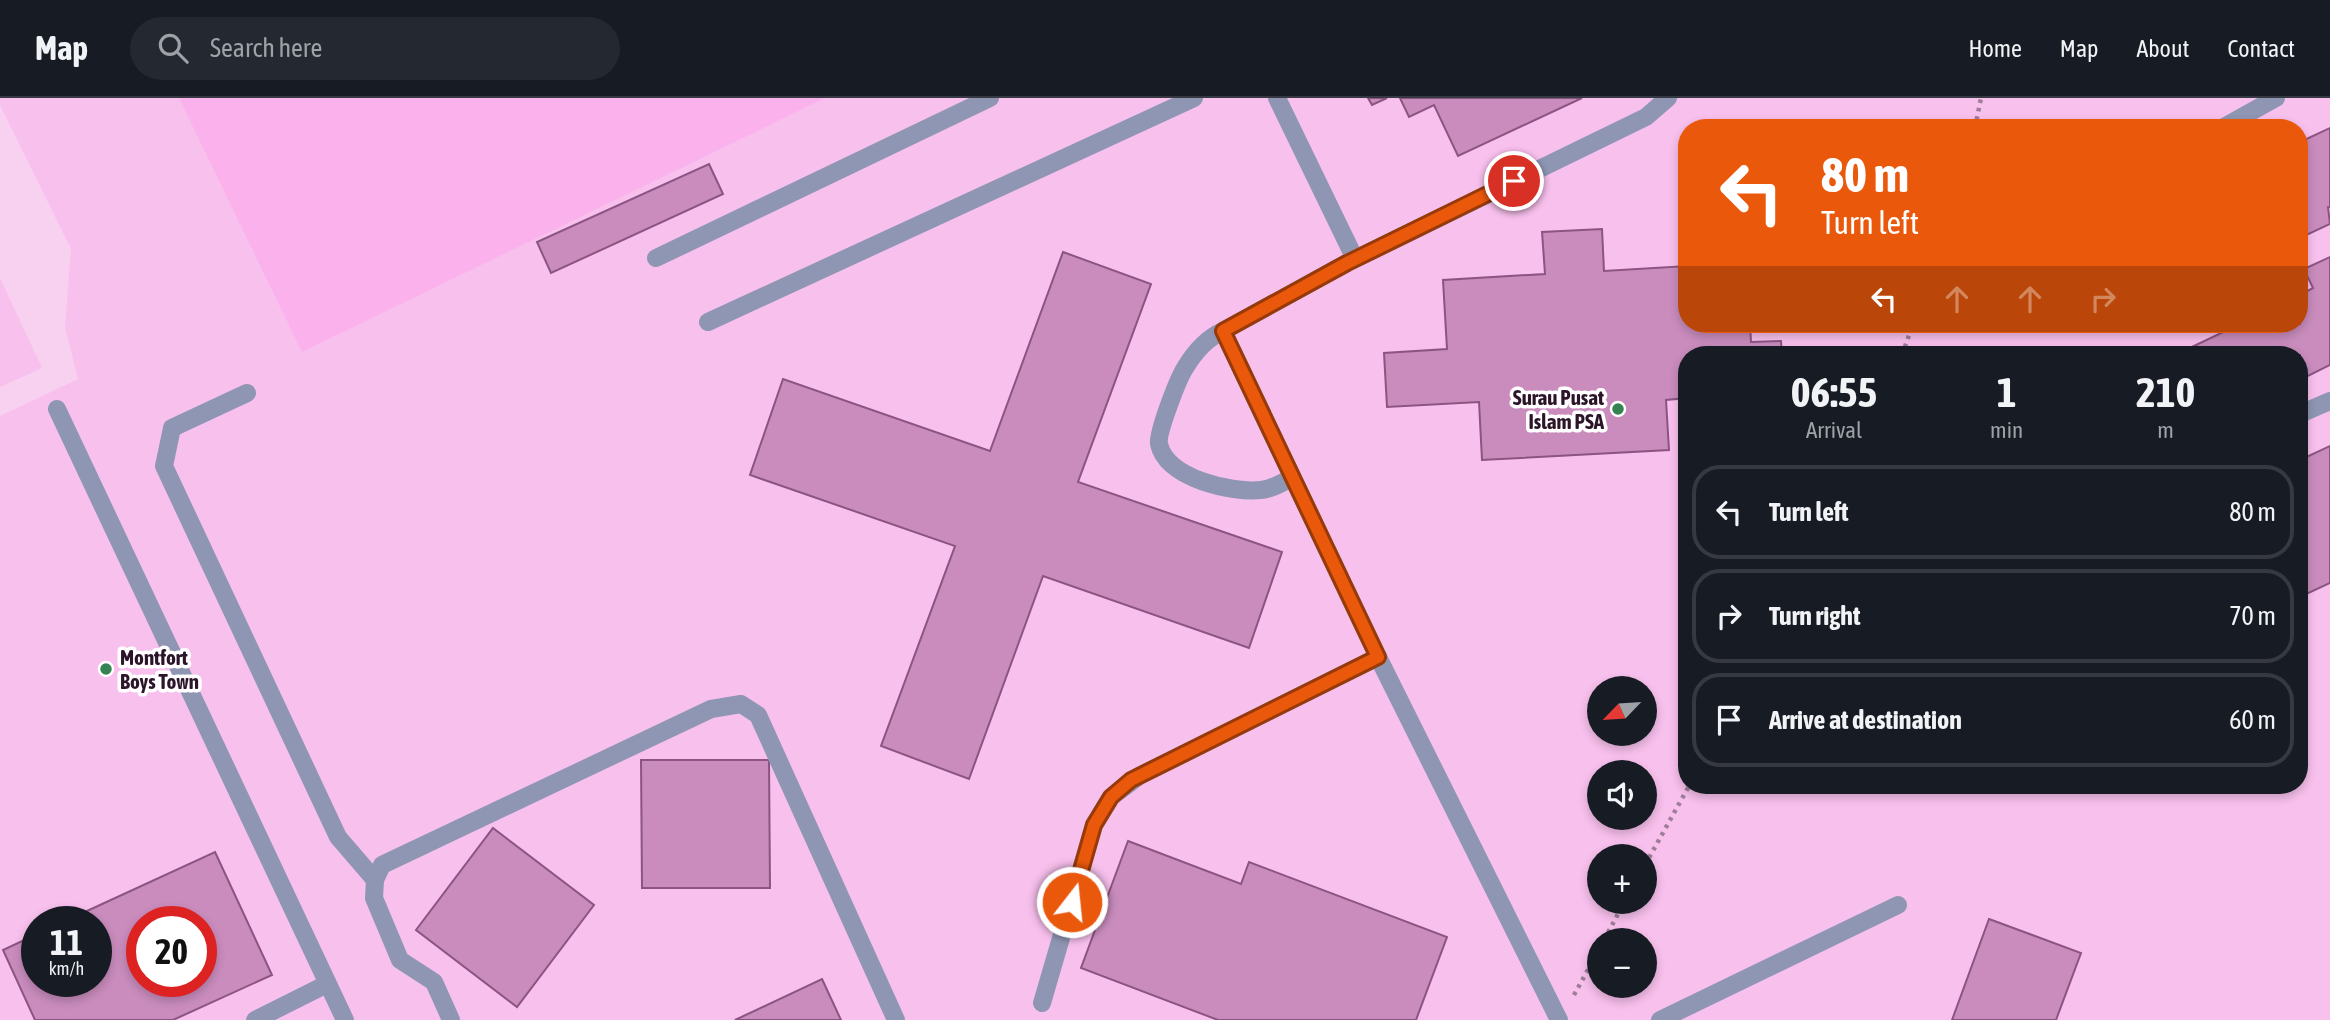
<!DOCTYPE html>
<meta charset="utf-8">
<style>
body{margin:0;font-family:"Asap Condensed",sans-serif;background:#242831;color:#f1f3f6;height:100vh;display:flex;flex-direction:column;font-size:26px;white-space:nowrap}
*{box-sizing:border-box;margin:0}
p{font-size:23px;color:#9ea1a6}
.icon{flex:none;width:38px;height:38px;fill:none;stroke:currentColor;stroke-width:2;stroke-linecap:round;stroke-linejoin:round}
.map{position:relative;flex:1;overflow:hidden}
.details{position:absolute;left:1678px;top:248px;width:630px;height:448px;display:flex;flex-direction:column;background:#171b24;border-radius:28px;box-shadow:0 4px 10px #0003}
.details>*{flex:none}
.top-card{position:absolute;left:1678px;top:21px;width:630px;height:214px;border-radius:28px;box-shadow:0 4px 10px #0003;background:#ea580c;color:#fff;overflow:hidden}
.needle{width:46px;rotate:245deg}
.fabs{position:absolute;left:1587px;top:578px;display:grid;gap:14px}
.fabs a{display:grid;place-items:center;width:70px;height:70px;border-radius:50%;background:#171b24;box-shadow:0 4px 10px #0003;font-size:35px}
.speed{position:absolute;left:21px;top:808px;display:flex;gap:14px;font-size:35px;font-weight:700;text-align:center}
.speed>*{display:grid;place-content:center;width:91px;height:91px;border-radius:50%;background:#171b24;box-shadow:0 4px 10px #0003;line-height:1}
.speed small{font-size:18px;font-weight:400}
.speed .limit{border:10px solid #d22;background:#fff;color:#111}
.pin{position:absolute;display:grid;place-items:center;width:60px;height:60px;color:#fff;margin:-30px;border:4px solid #fff;border-radius:50%;box-shadow:0 2px 7px #0007}
.me{position:absolute;width:77px;margin:-38px;rotate:16deg;stroke-linejoin:round;filter:drop-shadow(0 0 5px #0008)}
.turn{display:flex;align-items:center;gap:24px;height:147px;padding:0 28px;font-size:32px}
.turn .icon{width:91px;height:91px;stroke-width:2.5}
.turn b{display:block;font-size:49px;line-height:60px}
.lanes{display:flex;align-items:center;height:66px;padding:0 28px;background:#0003;justify-content:center;gap:35px;direction:ltr}
.lanes .off{opacity:.35}
.eta{display:flex;justify-content:space-evenly;align-items:center;height:119px;text-align:center}
.eta b{font-size:42px;font-weight:700;line-height:49px}
ul{padding:0;list-style:none}
li{display:flex;align-items:center;gap:21px;height:94px;margin:0 14px 10px;padding:0 14px;border:4px solid #363941;border-radius:28px}
li div{flex:1}
li b{display:block;font-size:26px}
li em{font-style:normal}
header{display:flex;align-items:center;gap:42px;box-sizing:border-box;height:98px;padding:0 35px;background:#171b24;border-bottom:2px solid #363941}
header strong{font-size:33px}
nav{display:flex;gap:38px;margin-inline-start:auto;font-size:24px}
.search{width:490px;height:63px;background:#242831;display:flex;align-items:center;gap:18px;box-sizing:border-box;padding:0 24px;border-radius:38px;color:#9ea1a6;font-size:26px}
.map>svg:first-child{display:block}
.built{fill:#f8c0ed;fill-rule:evenodd}
.green{fill:#fab1ec}
.building{fill:#c98cbd;stroke:#8c5482;stroke-width:2;fill-rule:evenodd}
.lines{fill:none;stroke-linecap:round;stroke-linejoin:round}
.path{stroke:#9d7d97;stroke-width:4.5;stroke-dasharray:3.5 5;stroke-linecap:butt}
.service{stroke:#8e96b3;stroke-width:18}
.route-casing{stroke:#983908;stroke-width:18}
.route{stroke:#ea580c;stroke-width:12}
.poi-dot{fill:#358352;stroke:#fff;stroke-width:2.5}
.labels{text-anchor:middle;dominant-baseline:central;stroke-width:7;stroke-linejoin:round;paint-order:stroke}
.poi-label{font-size:21px;font-weight:bold;fill:#2c1528;stroke:#fff;text-anchor:end}
</style>
<header>
<strong>Map</strong>
<div class="search"><svg class="icon" aria-label="search" viewBox="0 0 24 24"><circle cx="10" cy="10" r="6"/><path d="M15 15l6 6"/></svg>Search here</div>
<nav><a>Home</a><a>Map</a><a>About</a><a>Contact</a></nav>
</header>
<div class="map">
<svg width="2330" height="922" viewBox="0 0 2330 922">
<rect width="100%" height="100%" fill="#f8d1f0"/>
<!-- built -->
<g class="built">
<path d="M 0,0 L 2330,0 L 2330,922 L 0,922 L 0,318 L 78,281 L 65,229 L 71,151 L 0,7 ZM 1687,30 L 2300,30 L 2300,226 L 1687,226 ZM 1687,257 L 2300,257 L 2300,688 L 1687,688 ZM 1600,590 L 1645,590 L 1645,635 L 1600,635 ZM 1600,674 L 1645,674 L 1645,719 L 1600,719 ZM 1600,758 L 1645,758 L 1645,803 L 1600,803 ZM 37,824 L 96,824 L 96,884 L 37,884 ZM 142,824 L 201,824 L 201,884 L 142,884 ZM 1600,842 L 1645,842 L 1645,887 L 1600,887 Z"/>
<path d="M 0,180 L 42,270 L 0,289 Z"/>
</g>
<!-- green -->
<path class="green" d="M 179,0 L 825,0 L 302,254 Z"/>
<!-- building -->
<g class="building">
<path d="M 1368,0 L 1387,0 L 1372,7 Z"/>
<path d="M 1400,0 L 1582,0 L 1458,58 L 1434,7 L 1409,19 Z"/>
<path d="M 2330,30 L 2330,109 L 2328,109 L 2330,126 L 2300,140 L 2300,66 L 2302,65 L 2300,59 L 2300,44 Z"/>
<path d="M 709,66 L 723,96 L 551,175 L 537,144 Z"/>
<path d="M 1602,131 L 1604,173 L 1687,168 L 1687,226 L 1750,226 L 1751,244 L 1781,243 L 1782,257 L 1687,257 L 1687,300 L 1666,302 L 1669,352 L 1482,362 L 1479,304 L 1387,309 L 1384,255 L 1447,251 L 1443,182 L 1545,176 L 1542,134 Z"/>
<path d="M 1063,154 L 1151,186 L 1078,384 L 1282,454 L 1249,550 L 1043,478 L 969,681 L 881,648 L 955,448 L 750,377 L 783,281 L 990,353 Z"/>
<path d="M 2330,159 L 2330,267 L 2300,282 L 2300,257 L 2175,257 L 2240,226 L 2300,226 L 2300,197 L 2313,190 L 2304,171 Z"/>
<path d="M 2330,348 L 2330,485 L 2300,499 L 2300,362 Z"/>
<path d="M 641,662 L 769,662 L 770,790 L 642,790 Z"/>
<path d="M 493,730 L 594,807 L 517,909 L 416,832 Z"/>
<path d="M 1128,743 L 1241,786 L 1249,764 L 1447,839 L 1416,922 L 1218,922 L 1081,870 Z"/>
<path d="M 215,754 L 272,877 L 173,922 L 35,922 L 3,852 L 37,836 L 37,884 L 96,884 L 96,824 L 63,824 ZM 142,824 L 201,824 L 201,884 L 142,884 Z"/>
<path d="M 1989,821 L 2081,855 L 2056,922 L 1952,922 Z"/>
<path d="M 822,881 L 841,922 L 735,922 Z"/>
</g>
<g class="lines">
<!-- path -->
<g class="path">
<path d="M 1975,30 L 1981,0"/>
<path d="M 1902,257 L 1913,226"/>
<path d="M 1645,767 L 1689,688"/>
<path d="M 1604,842 L 1625,803"/>
<path d="M 1574,897 L 1600,850"/>
</g>
<!-- service -->
<g class="service">
<path d="M 1277,0 L 1355,161"/>
<path d="M 2222,30 L 2276,0"/>
<path d="M 656,160 L 990,0"/>
<path d="M 708,224 L 1194,0"/>
<path d="M 1223,233 C 1207,240 1194,255 1185,270 C 1178,281 1157,335 1159,346 C 1167,381 1232,395 1261,392 C 1272,391 1282,385 1291,380"/>
<path d="M 247,295 L 172,330 L 164,368 L 338,739 L 375,782"/>
<path d="M 57,311 L 345,922"/>
<path d="M 2300,316 L 2330,303"/>
<path d="M 1042,905 L 1094,727 L 1111,699 L 1139,678 L 1378,559"/>
<path d="M 255,922 L 327,886"/>
<path d="M 451,922 L 434,884 L 400,862 L 374,800 L 375,782 L 382,767 L 711,611 L 741,606 L 758,617 L 896,922"/>
<path d="M 1559,922 L 1378,559 L 1223,233 L 1347,165 L 1646,19 L 1668,0"/>
<path d="M 1660,922 L 1898,807"/>
</g>
</g>
<g class="lines">
<!-- route casing -->
<g class="route-casing">
<path id="route" d="M 1072,804 L 1094,727 L 1111,699 L 1131,682 L 1378,559 L 1223,233 L 1347,165 L 1514,83"/>
</g>
<!-- route -->
<use href="#route" class="route"/>
</g>
<!-- markers -->
<g class="poi-dot">
<circle cx="1618" cy="311" r="7"/>
<circle cx="106" cy="571" r="7"/>
</g>
<g class="labels">
<!-- poi labels -->
<g class="poi-label">
<text x="1604" y="299">Surau Pusat<tspan x="1604" dy="24">Islam PSA</tspan></text>
<text x="120" y="559" text-anchor="start">Montfort<tspan x="120" dy="24">Boys Town</tspan></text>
</g>
</g>
</svg>
<div class="fabs">
<a><svg class="needle" viewBox="-14 -14 28 28"><path d="M0-13l5 13h-10z" fill="#e53935"/><path d="M0 13l5-13h-10z" fill="#9ea1a6"/></svg></a>
<a><svg class="icon" aria-label="sound" viewBox="0 0 24 24"><path d="M4 9h4l5-4v14l-5-4H4zM17 9q2 3 0 6"/></svg></a>
<a>+</a>
<a>−</a>
</div>
<div class="speed"><div>11<small>km/h</small></div><div class="limit">20</div></div>
<div class="pin" style="left:1514px;top:83px;background:#d93025"><svg class="icon" aria-label="arrive" viewBox="0 0 24 24"><path d="M6 21V4h12l-3 4 3 4H6"/></svg></div>
<svg class="me" style="left:1072px;top:804px" viewBox="-20 -20 40 40"><circle r="17" fill="#ea580c" stroke="#fff" stroke-width="3"/><path d="M0-11L8 9 0 5-8 9z" fill="#fff"/></svg>
<div class="top-card">
<div class="turn"><svg class="icon" aria-label="left" viewBox="0 0 24 24"><path d="M17 20v-9H6M10 6l-5 5 5 5"/></svg><div><b>80 m</b>Turn left</div></div>
<div class="lanes"><svg class="icon" aria-label="left" viewBox="0 0 24 24"><path d="M17 20v-9H6M10 6l-5 5 5 5"/></svg><svg class="icon off" aria-label="ahead" viewBox="0 0 24 24"><path d="M12 20V5M6 11l6-6 6 6"/></svg><svg class="icon off" aria-label="ahead" viewBox="0 0 24 24"><path d="M12 20V5M6 11l6-6 6 6"/></svg><svg class="icon off" aria-label="right" viewBox="0 0 24 24"><path d="M7 20v-9h11M14 6l5 5-5 5"/></svg></div>
</div>
<section class="details">
<div class="eta">
<div><b>06:55</b><p>Arrival</p></div>
<div><b>1</b><p>min</p></div>
<div><b>210</b><p>m</p></div>
</div>
<ul>
<li><svg class="icon" aria-label="left" viewBox="0 0 24 24"><path d="M17 20v-9H6M10 6l-5 5 5 5"/></svg><div><b>Turn left</b></div><em>80 m</em></li>
<li><svg class="icon" aria-label="right" viewBox="0 0 24 24"><path d="M7 20v-9h11M14 6l5 5-5 5"/></svg><div><b>Turn right</b></div><em>70 m</em></li>
<li><svg class="icon" aria-label="arrive" viewBox="0 0 24 24"><path d="M6 21V4h12l-3 4 3 4H6"/></svg><div><b>Arrive at destination</b></div><em>60 m</em></li>
</ul>
</section>
</div>
